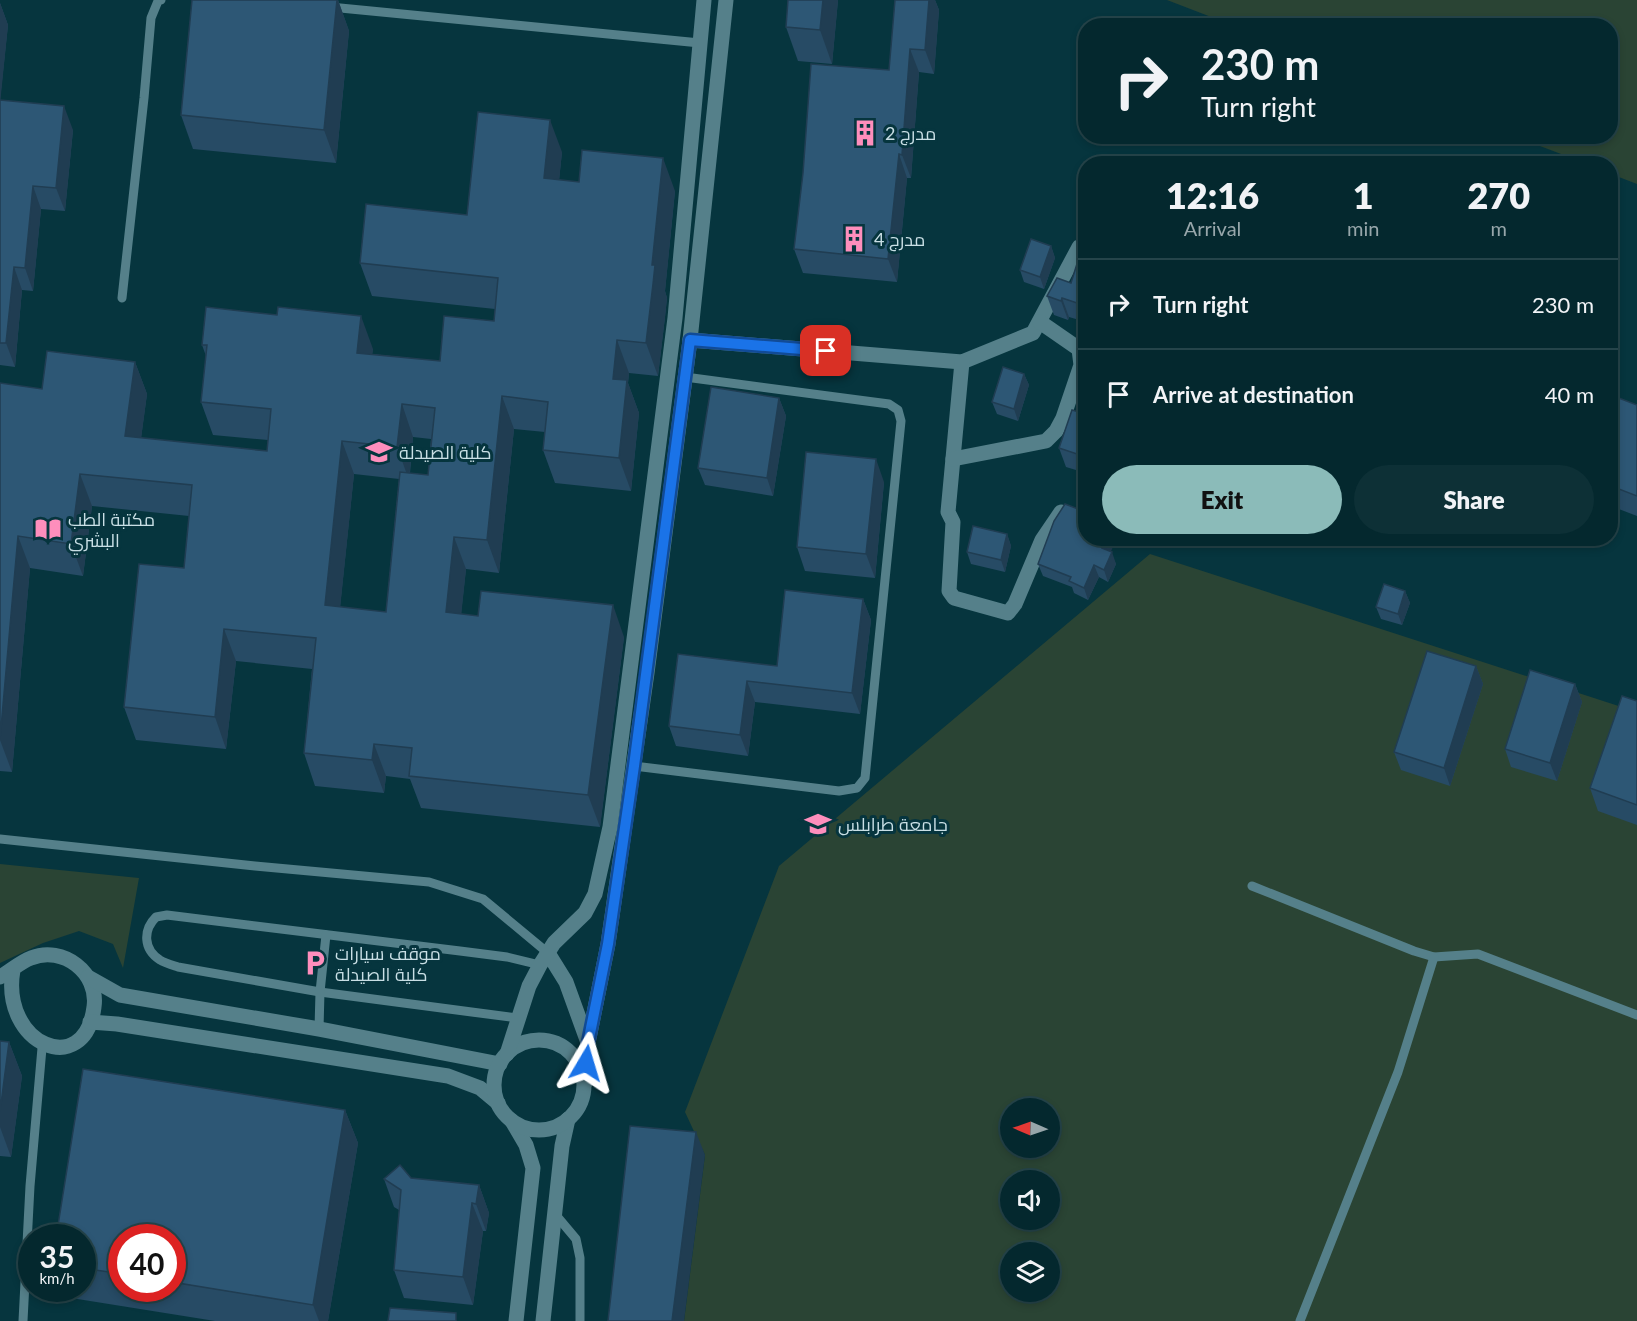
<!DOCTYPE html>
<meta charset="utf-8">
<style>
body{margin:0;font-family:Lato,Cairo,sans-serif;background:#0d3036;color:#f1f3f6;height:100vh;display:flex;flex-direction:column;font-size:22px;white-space:nowrap}
*{box-sizing:border-box;margin:0}
p{font-size:20px;color:#97a6aa}
.icon{flex:none;width:33px;height:33px;fill:none;stroke:currentColor;stroke-width:2;stroke-linecap:round;stroke-linejoin:round}
.map{position:relative;flex:1;overflow:hidden}
.drawer{position:absolute;left:1078px;top:156px;width:540px;height:390px;display:flex;flex-direction:column;background:#04282e;border-radius:24px;box-shadow:0 3px 9px #0003,0 0 0 2px #25444a}
.drawer>*{flex:none}
.banner{position:absolute;left:1078px;top:18px;width:540px;height:126px;border-radius:24px;box-shadow:0 3px 9px #0003,0 0 0 2px #25444a;background:#04282e;color:#f1f3f6;overflow:hidden}
.needle{width:39px;rotate:272deg}
.buttons{position:absolute;left:1000px;top:1098px;display:grid;gap:12px}
.buttons a{display:grid;place-items:center;width:60px;height:60px;border-radius:50%;background:#04282e;box-shadow:0 3px 9px #0003,0 0 0 2px #25444a;font-size:30px}
.speed{position:absolute;left:18px;top:1224px;display:flex;gap:12px;font-size:30px;font-weight:700;text-align:center}
.speed>*{display:grid;place-content:center;width:78px;height:78px;border-radius:50%;background:#04282e;box-shadow:0 3px 9px #0003,0 0 0 2px #25444a;line-height:1}
.speed small{font-size:15px;font-weight:400}
.speed .limit{border:9px solid #d22;background:#fff;color:#111}
.pin{position:absolute;display:grid;place-items:center;width:51px;height:51px;color:#fff;margin:-26px;border-radius:12px;box-shadow:0 3px 9px #0006}
.me{position:absolute;width:66px;margin:-33px;rotate:7deg;stroke-linejoin:round;filter:drop-shadow(0 0 4px #0008)}
.turn{display:flex;align-items:center;gap:21px;height:126px;padding:0 24px;font-size:27px}
.turn .icon{width:78px;height:78px;stroke-width:2.5}
.turn b{display:block;font-size:42px;line-height:51px}
.eta{display:flex;justify-content:space-evenly;align-items:center;height:102px;text-align:center}
.eta b{font-size:36px;font-weight:800;line-height:42px}
.action{display:flex;gap:12px;margin-top:auto;padding:12px 24px}
.action a{flex:1;height:69px;border-radius:36px;background:#8bbbb9;color:#111;font-size:24px;font-weight:800;line-height:69px;text-align:center}
.action a+a{background:#0d3036;color:#f1f3f6}
ul{padding:0;list-style:none}
li{display:flex;align-items:center;gap:18px;height:90px;padding:0 24px;border-top:2px solid #25444a}
li div{flex:1}
li b{display:block;font-size:22px}
li em{font-style:normal}
.map>svg:first-child{display:block}
.green{fill:#2a4434;fill-rule:evenodd}
.lines{fill:none;stroke-linecap:round;stroke-linejoin:round}
.service{stroke:#55808a;stroke-width:9}
.minor{stroke:#55808a;stroke-width:15}
.tertiary{stroke:#55808a;stroke-width:15}
.wall{fill:#274b65;fill-rule:evenodd}
.shaded-wall{fill:#203d52}
.building{fill:#2d5775;stroke:#203d52;stroke-width:1.5;fill-rule:evenodd}
.route-casing{stroke:#114b97;stroke-width:15}
.route{stroke:#1a73e8;stroke-width:10}
.labels{text-anchor:middle;dominant-baseline:central;stroke-width:6;stroke-linejoin:round;paint-order:stroke}
.poi-label{font-size:18px;fill:#c9dfe5;stroke:#06353e;text-anchor:start}
</style>
<div class="map">
<svg width="1637" height="1321" viewBox="0 0 1637 1321">
<rect width="100%" height="100%" fill="#06353e"/>
<!-- green -->
<g class="green">
<path d="M 1167,0 L 1637,0 L 1637,184 L 1611,174 L 1611,164 L 1585,163 L 1516,137 L 1611,136 L 1611,26 L 1232,25 Z"/>
<path d="M 1150,554 L 1637,712 L 1637,1321 L 684,1321 L 705,1155 L 685,1112 L 779,866 ZM 1011,1108 L 1050,1108 L 1050,1148 L 1011,1148 ZM 1011,1180 L 1050,1180 L 1050,1220 L 1011,1220 ZM 1011,1252 L 1050,1252 L 1050,1292 L 1011,1292 Z"/>
<path d="M 0,864 L 139,878 L 123,968 L 113,944 L 79,931 L 43,943 L 0,963 Z"/>
</g>
<g class="lines">
<!-- service -->
<g class="service">
<path d="M 330,7 L 700,43"/>
<path d="M 122,298 L 144,98 L 151,18 L 158,1 L 161,0"/>
<path d="M 634,766 L 839,791 L 857,788 L 865,778 L 901,421 L 898,410 L 889,404 L 685,377"/>
<path d="M 0,839 L 255,866 L 429,882 L 483,899 L 548,953"/>
<path d="M 1252,886 L 1414,951 L 1434,957 L 1478,954 L 1637,1015"/>
<path d="M 517,1018 L 320,992 L 178,967 C 172,965 165,963 160,960 C 143,949 143,930 156,917 L 167,915 L 460,951 L 507,957 L 540,965"/>
<path d="M 319,1029 L 320,992 L 326,935"/>
<path d="M 555,1214 L 576,1239 L 580,1258 L 580,1321"/>
<path d="M 23,1321 L 30,1186 L 42,1048"/>
<path d="M 1300,1321 L 1398,1072 L 1434,957"/>
</g>
<!-- minor -->
<g class="minor">
<path d="M 690,340 L 962,362 L 1033,333 L 1079,247"/>
<path d="M 962,362 L 948,512 L 953,522 L 949,591 L 954,598 L 1008,613 L 1015,604 L 1042,540 L 1061,512"/>
<path d="M 953,459 L 1046,441 L 1056,431 L 1063,418 L 1081,365 L 1079,349 L 1040,322"/>
<path d="M 512,1121 L 526,1145 L 533,1168 L 516,1321"/>
<path d="M 543,1321 L 562,1146 L 568,1119"/>
</g>
<!-- tertiary -->
<g class="tertiary">
<path d="M 548,953 L 566,982 L 587,1040"/>
<path d="M 0,977 C 11,971 20,962 31,958 C 63,945 99,973 94,1007 C 85,1080 0,1045 13,970"/>
<path d="M 88,977 L 120,995 L 319,1029 L 500,1064"/>
<path d="M 90,1022 L 117,1024 L 448,1076 L 480,1088 L 498,1103"/>
<circle cx="539" cy="1085" r="45"/>
<path d="M 507,1054 L 529,986 L 540,965 L 554,943 L 585,913 L 595,894 L 610,827 L 675,318 L 704,0"/>
<path d="M 585,1083 L 588,1043 L 608,944 L 647,673 L 690,340 L 726,0"/>
</g>
</g>
<!-- wall -->
<g class="wall">
<path d="M 192,0 L 338,0 L 349,31 L 336,163 L 193,149 L 181,115 Z"/>
<path d="M 788,0 L 838,0 L 832,64 L 798,61 L 786,27 Z"/>
<path d="M 895,0 L 935,0 L 939,10 L 934,74 L 919,72 L 911,178 L 907,178 L 897,282 L 803,273 L 794,249 L 889,70 Z"/>
<path d="M 0,3 L 8,25 L 0,100 L 73,130 L 65,211 L 41,209 L 33,291 L 22,290 L 15,367 L 0,365 Z"/>
<path d="M 562,152 L 559,180 L 675,191 L 665,291 L 667,298 L 665,317 L 658,376 L 629,373 L 628,383 L 639,413 L 631,491 L 555,483 L 543,450 L 545,432 L 514,429 L 499,573 L 466,569 L 461,614 L 624,637 L 600,827 L 421,808 L 410,779 L 386,776 L 384,793 L 315,786 L 304,753 L 312,669 L 236,661 L 226,749 L 136,740 L 124,707 L 184,568 L 189,516 L 92,506 L 83,576 L 30,568 L 12,772 L 0,771 L 0,383 L 42,389 L 135,362 L 147,394 L 141,438 L 267,451 L 268,440 L 213,435 L 201,402 L 206,356 L 202,345 L 373,349 L 372,354 L 440,361 L 494,321 L 495,309 L 372,296 L 360,263 L 467,215 ZM 413,437 L 431,439 L 428,475 L 410,473 ZM 354,474 L 399,479 L 386,612 L 340,607 Z"/>
<path d="M 1086,238 L 1086,322 L 1069,317 L 1068,320 L 1054,315 L 1047,296 L 1071,283 Z"/>
<path d="M 1051,246 L 1055,258 L 1044,289 L 1024,282 L 1020,270 Z"/>
<path d="M 1024,374 L 1029,385 L 1018,421 L 997,414 L 992,402 Z"/>
<path d="M 1611,395 L 1637,405 L 1637,516 L 1611,506 Z"/>
<path d="M 779,398 L 786,416 L 773,496 L 705,485 L 698,468 Z"/>
<path d="M 1086,414 L 1086,473 L 1066,467 L 1059,448 Z"/>
<path d="M 884,482 L 875,578 L 805,571 L 797,547 Z"/>
<path d="M 1007,534 L 1011,546 L 1005,572 L 971,564 L 967,552 Z"/>
<path d="M 1117,538 L 1110,552 L 1116,564 L 1108,582 L 1099,577 L 1088,600 L 1074,593 L 1072,587 L 1043,576 L 1038,564 Z"/>
<path d="M 1405,591 L 1410,603 L 1402,625 L 1381,619 L 1376,607 Z"/>
<path d="M 863,599 L 871,620 L 860,714 L 755,702 L 748,756 L 676,746 L 669,726 L 678,654 L 777,666 Z"/>
<path d="M 1476,666 L 1483,684 L 1450,786 L 1401,770 L 1394,752 Z"/>
<path d="M 1575,684 L 1582,702 L 1557,781 L 1511,767 L 1505,749 Z"/>
<path d="M 1637,701 L 1637,825 L 1598,811 L 1590,788 Z"/>
<path d="M 0,1041 L 9,1042 L 22,1076 L 11,1157 L 0,1156 Z"/>
<path d="M 345,1110 L 358,1143 L 328,1321 L 215,1321 L 65,1297 L 62,1288 L 82,1288 L 82,1238 ZM 122,1238 L 172,1238 L 172,1288 L 122,1288 Z"/>
<path d="M 384,1179 L 479,1185 L 489,1213 L 486,1231 L 483,1231 L 473,1305 L 404,1298 L 394,1270 L 399,1210 L 394,1207 Z"/>
</g>
<!-- shaded-wall -->
<g class="shaded-wall">
<path d="M 337,0 L 338,0 L 349,31 L 336,163 L 324,130 Z"/>
<path d="M 823,0 L 838,0 L 832,64 L 820,30 Z"/>
<path d="M 929,0 L 935,0 L 939,10 L 934,74 L 925,50 Z"/>
<path d="M 0,3 L 8,25 L 0,104 Z"/>
<path d="M 910,49 L 919,72 L 911,178 L 902,155 Z"/>
<path d="M 64,106 L 73,130 L 65,211 L 56,188 Z"/>
<path d="M 550,120 L 562,152 L 556,211 L 544,178 Z"/>
<path d="M 899,154 L 907,178 L 897,282 L 888,259 Z"/>
<path d="M 663,158 L 675,191 L 665,291 L 667,298 L 665,317 L 658,376 L 646,343 L 652,265 Z"/>
<path d="M 33,186 L 41,209 L 33,291 L 25,268 Z"/>
<path d="M 1051,246 L 1055,258 L 1044,289 L 1040,277 Z"/>
<path d="M 14,267 L 22,290 L 15,367 L 6,343 Z"/>
<path d="M 1062,298 L 1069,317 L 1068,320 L 1061,301 Z"/>
<path d="M 361,316 L 373,349 L 369,385 L 357,353 Z"/>
<path d="M 617,340 L 629,373 L 628,383 L 639,413 L 631,491 L 619,458 L 613,379 Z"/>
<path d="M 135,362 L 147,394 L 137,469 L 125,436 Z"/>
<path d="M 1024,374 L 1029,385 L 1018,421 L 1014,409 Z"/>
<path d="M 502,396 L 514,429 L 499,573 L 487,540 Z"/>
<path d="M 779,398 L 786,416 L 773,496 L 767,478 Z"/>
<path d="M 402,404 L 413,437 L 409,480 L 397,447 Z"/>
<path d="M 342,441 L 354,474 L 337,638 L 325,605 Z"/>
<path d="M 876,459 L 884,482 L 875,578 L 866,554 Z"/>
<path d="M 80,474 L 92,506 L 83,576 L 71,544 Z"/>
<path d="M 1007,534 L 1011,546 L 1005,572 L 1001,560 Z"/>
<path d="M 18,536 L 30,568 L 12,772 L 0,740 Z"/>
<path d="M 454,537 L 466,569 L 458,645 L 446,612 Z"/>
<path d="M 1107,538 L 1117,538 L 1107,560 L 1102,548 Z"/>
<path d="M 1112,552 L 1116,564 L 1108,582 L 1104,570 Z"/>
<path d="M 1094,565 L 1099,577 L 1088,600 L 1084,588 Z"/>
<path d="M 1405,591 L 1410,603 L 1402,625 L 1398,614 Z"/>
<path d="M 863,599 L 871,620 L 860,714 L 852,693 Z"/>
<path d="M 613,605 L 624,637 L 600,827 L 588,795 Z"/>
<path d="M 224,629 L 236,661 L 226,749 L 215,717 Z"/>
<path d="M 1476,666 L 1483,684 L 1450,786 L 1444,768 Z"/>
<path d="M 747,681 L 755,702 L 748,756 L 740,735 Z"/>
<path d="M 1575,684 L 1582,702 L 1557,781 L 1550,763 Z"/>
<path d="M 374,744 L 386,776 L 384,793 L 372,760 Z"/>
<path d="M 9,1042 L 22,1076 L 11,1157 L 0,1127 L 0,1112 Z"/>
<path d="M 345,1110 L 358,1143 L 328,1321 L 319,1321 L 313,1305 Z"/>
<path d="M 696,1132 L 705,1155 L 684,1321 L 672,1321 Z"/>
<path d="M 479,1185 L 489,1213 L 486,1231 L 476,1204 Z"/>
<path d="M 472,1203 L 483,1231 L 473,1305 L 463,1277 Z"/>
</g>
<!-- building -->
<g class="building">
<path d="M 192,0 L 337,0 L 324,130 L 181,115 Z"/>
<path d="M 788,0 L 823,0 L 820,30 L 786,27 Z"/>
<path d="M 895,0 L 929,0 L 925,50 L 910,49 L 902,155 L 899,154 L 888,259 L 794,249 L 803,173 L 811,64 L 889,70 Z"/>
<path d="M 0,100 L 64,106 L 56,188 L 33,186 L 25,268 L 14,267 L 6,343 L 0,343 Z"/>
<path d="M 478,112 L 550,120 L 544,178 L 579,182 L 582,150 L 663,158 L 652,265 L 655,265 L 653,284 L 646,343 L 617,340 L 613,379 L 627,380 L 619,458 L 543,450 L 548,402 L 502,396 L 487,540 L 454,537 L 446,612 L 478,616 L 481,591 L 613,605 L 588,795 L 409,776 L 412,748 L 374,744 L 372,760 L 304,753 L 316,638 L 224,629 L 215,717 L 124,707 L 139,564 L 184,568 L 192,485 L 80,474 L 71,544 L 18,536 L 0,739 L 0,383 L 42,389 L 47,351 L 135,362 L 125,436 L 267,451 L 271,409 L 201,402 L 207,345 L 202,345 L 206,307 L 277,315 L 278,307 L 361,316 L 357,353 L 440,361 L 444,316 L 494,321 L 498,278 L 360,263 L 366,204 L 467,215 ZM 402,404 L 435,408 L 428,475 L 400,472 L 386,612 L 325,605 L 342,441 L 397,447 Z"/>
<path d="M 1085,238 L 1086,238 L 1086,306 L 1062,298 L 1061,301 L 1047,296 L 1057,278 L 1071,283 Z"/>
<path d="M 1031,239 L 1051,246 L 1040,277 L 1020,270 Z"/>
<path d="M 1003,367 L 1024,374 L 1014,409 L 992,402 Z"/>
<path d="M 711,387 L 779,398 L 767,478 L 698,468 Z"/>
<path d="M 1611,395 L 1637,405 L 1637,496 L 1611,486 Z"/>
<path d="M 1072,410 L 1086,414 L 1086,457 L 1059,448 Z"/>
<path d="M 806,452 L 876,459 L 866,554 L 797,547 Z"/>
<path d="M 1065,504 L 1086,512 L 1086,538 L 1107,538 L 1102,548 L 1112,552 L 1104,570 L 1094,565 L 1084,588 L 1069,581 L 1071,577 L 1038,564 L 1054,521 Z"/>
<path d="M 973,526 L 1007,534 L 1001,560 L 967,552 Z"/>
<path d="M 1384,584 L 1405,591 L 1398,614 L 1376,607 Z"/>
<path d="M 785,590 L 863,599 L 852,693 L 747,681 L 740,735 L 669,726 L 678,654 L 777,666 Z"/>
<path d="M 1427,651 L 1476,666 L 1444,768 L 1394,752 Z"/>
<path d="M 1530,670 L 1575,684 L 1550,763 L 1505,749 Z"/>
<path d="M 1622,696 L 1637,701 L 1637,805 L 1590,788 Z"/>
<path d="M 0,1041 L 9,1042 L 0,1112 Z"/>
<path d="M 83,1069 L 345,1110 L 313,1305 L 172,1282 L 172,1238 L 122,1238 L 122,1274 L 82,1268 L 82,1238 L 56,1238 Z"/>
<path d="M 630,1126 L 696,1132 L 672,1321 L 608,1321 Z"/>
<path d="M 400,1165 L 411,1178 L 479,1185 L 476,1204 L 472,1203 L 463,1277 L 394,1270 L 401,1190 L 384,1179 Z"/>
<path d="M 390,1308 L 456,1313 L 456,1321 L 388,1321 Z"/>
</g>
<g class="lines">
<!-- route casing -->
<g class="route-casing">
<path id="route" d="M 586,1063 L 588,1043 L 608,944 L 634,766 L 690,340 L 826,351"/>
</g>
<!-- route -->
<use href="#route" class="route"/>
</g>
<!-- icons -->
<defs>
<g id="building-bare" transform="scale(2.07)"><path d="M-4-6H4V6H1V3H-1V6H-4ZM-2.5-4.3h1.7v1.8h-1.7ZM.8-4.3h1.7v1.8H.8ZM-2.5-1h1.7V.8h-1.7ZM.8-1h1.7V.8H.8Z" fill="#fe8ebc" stroke="#06353e" stroke-width="2.5" paint-order="stroke"/></g>
<g id="university-bare" transform="scale(2.07)"><path d="M0-5L7-2L0 1L-7-2ZM-4 1L0 2.5L4 1V4Q0 6-4 4Z" fill="#fe8ebc" stroke="#06353e" stroke-width="2.5" paint-order="stroke"/></g>
<g id="library-bare" transform="scale(2.07)"><path d="M-6-4Q-3-5.5-.7-3.5V5Q-3 3-6 4ZM6-4Q3-5.5 .7-3.5V5Q3 3 6 4Z" fill="#fe8ebc" stroke="#06353e" stroke-width="2.5" paint-order="stroke"/></g>
<g id="parking-bare" transform="scale(2.07)"><path d="M-3.5-5.5H1a3.5 3.5 0 0 1 0 7H-1V5.5H-3.5ZM-1-3.4V-.6H.8a1.4 1.4 0 0 0 0-2.8Z" fill="#fe8ebc" stroke="#06353e" stroke-width="2.5" paint-order="stroke"/></g>
</defs>
<g fill-rule="evenodd">
<use href="#building-bare" x="865" y="133"/>
<use href="#building-bare" x="854" y="239"/>
<use href="#university-bare" x="379" y="452"/>
<use href="#library-bare" x="48" y="529"/>
<use href="#university-bare" x="818" y="824"/>
<use href="#parking-bare" x="315" y="963"/>
</g>
<g class="labels">
<!-- poi labels -->
<g class="poi-label">
<text x="885" y="133">مدرج 2</text>
<text x="874" y="239">مدرج 4</text>
<text x="399" y="452">كلية الصيدلة</text>
<text x="68" y="519">مكتبة الطب<tspan x="68" dy="21">البشري</tspan></text>
<text x="838" y="824">جامعة طرابلس</text>
<text x="335" y="953">موقف سيارات<tspan x="335" dy="21">كلية الصيدلة</tspan></text>
</g>
</g>
</svg>
<div class="buttons">
<a><svg class="needle" viewBox="-14 -14 28 28"><path d="M0-13l5 13h-10z" fill="#e53935"/><path d="M0 13l5-13h-10z" fill="#97a6aa"/></svg></a>
<a><svg class="icon" aria-label="sound" viewBox="0 0 24 24"><path d="M4 9h4l5-4v14l-5-4H4zM17 9q2 3 0 6"/></svg></a>
<a><svg class="icon" aria-label="layers" viewBox="0 0 24 24"><path d="M12 4l9 5-9 5-9-5zM3 14l9 5 9-5"/></svg></a>
</div>
<div class="speed"><div>35<small>km/h</small></div><div class="limit">40</div></div>
<div class="pin" style="left:826px;top:351px;background:#d93025"><svg class="icon" aria-label="arrive" viewBox="0 0 24 24"><path d="M6 21V4h12l-3 4 3 4H6"/></svg></div>
<svg class="me" style="left:586px;top:1063px" viewBox="-20 -20 40 40"><path d="M0-17L14 15 0 8-14 15z" fill="#1a73e8" stroke="#fff" stroke-width="4"/></svg>
<div class="banner">
<div class="turn"><svg class="icon" aria-label="right" viewBox="0 0 24 24"><path d="M7 20v-9h11M14 6l5 5-5 5"/></svg><div><b>230 m</b>Turn right</div></div>
</div>
<section class="drawer">
<div class="eta">
<div><b>12:16</b><p>Arrival</p></div>
<div><b>1</b><p>min</p></div>
<div><b>270</b><p>m</p></div>
</div>
<ul>
<li><svg class="icon" aria-label="right" viewBox="0 0 24 24"><path d="M7 20v-9h11M14 6l5 5-5 5"/></svg><div><b>Turn right</b></div><em>230 m</em></li>
<li><svg class="icon" aria-label="arrive" viewBox="0 0 24 24"><path d="M6 21V4h12l-3 4 3 4H6"/></svg><div><b>Arrive at destination</b></div><em>40 m</em></li>
</ul>
<div class="action"><a>Exit</a><a>Share</a></div>
</section>
</div>
